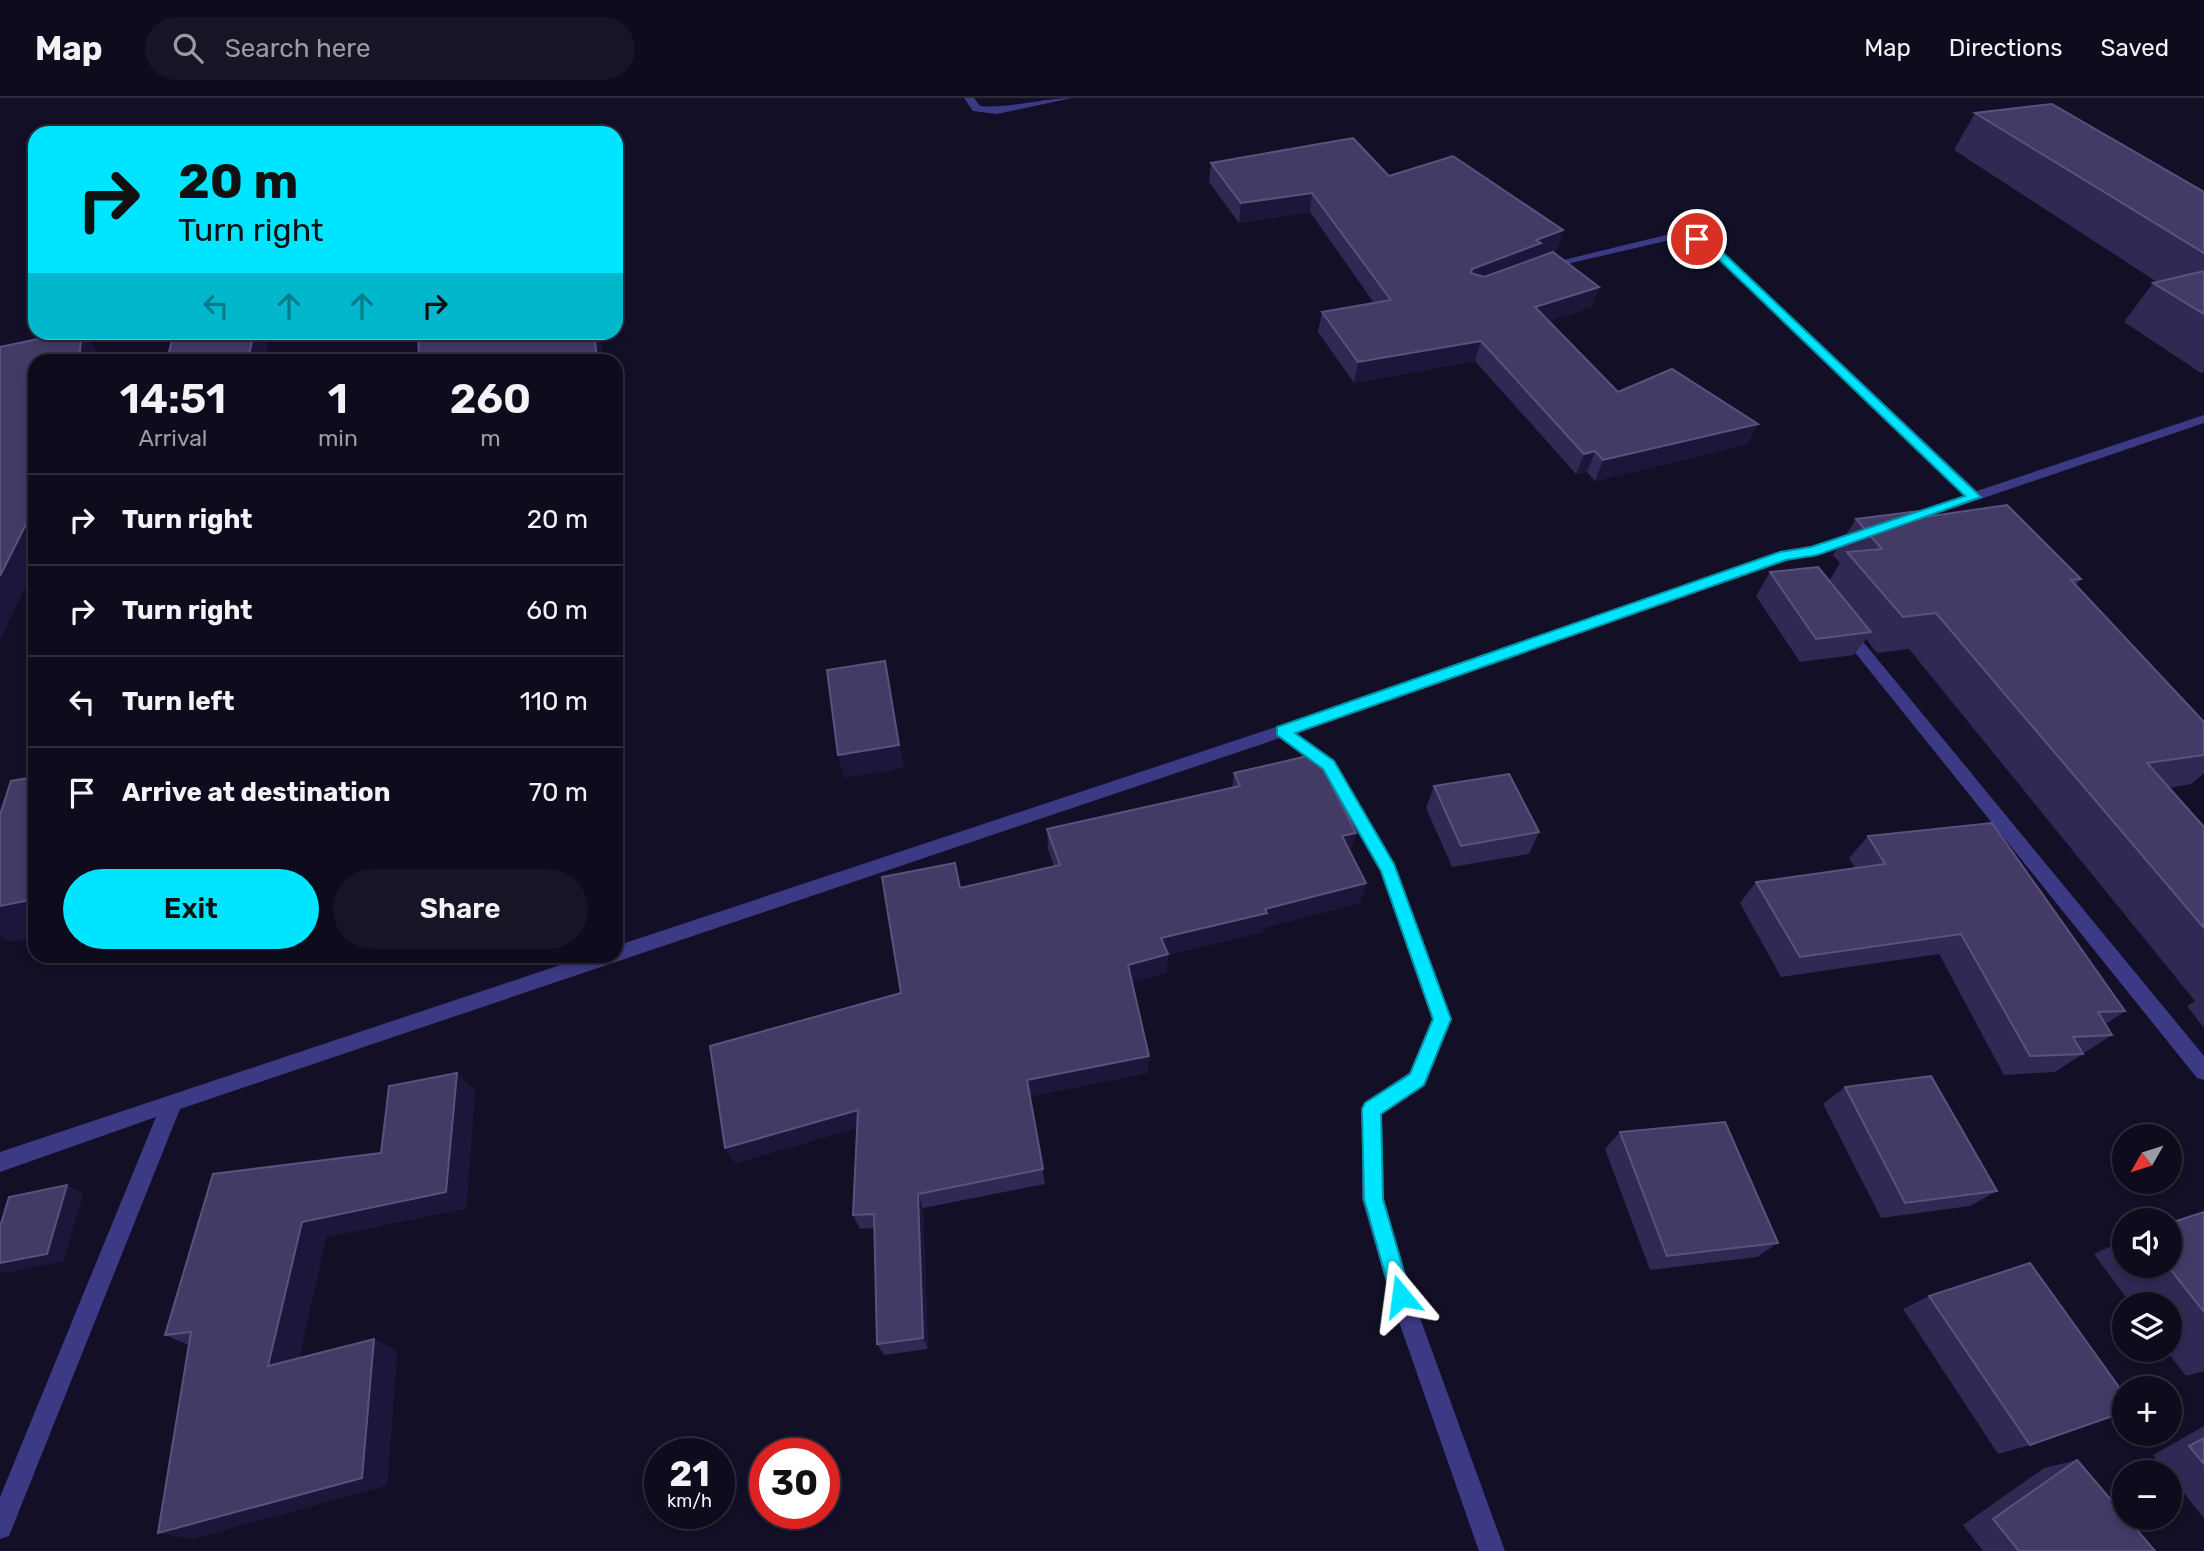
<!DOCTYPE html>
<meta charset="utf-8">
<style>
body{margin:0;font-family:Rubik,sans-serif;background:#171425;color:#f1f3f6;height:100vh;display:flex;flex-direction:column;font-size:26px;white-space:nowrap}
*{box-sizing:border-box;margin:0}
p{font-size:23px;color:#9b9ba3}
.icon{flex:none;width:38px;height:38px;fill:none;stroke:currentColor;stroke-width:2;stroke-linecap:round;stroke-linejoin:round}
.map{position:relative;flex:1;overflow:hidden}
.panel{position:absolute;left:28px;top:256px;width:595px;height:609px;display:flex;flex-direction:column;background:#0e0b1c;border-radius:21px;box-shadow:0 4px 10px #0003,0 0 0 2px #2e2b3b}
.panel>*{flex:none}
.guide{position:absolute;left:28px;top:28px;width:595px;height:214px;border-radius:21px;box-shadow:0 4px 10px #0003,0 0 0 2px #2e2b3b;background:#00e5ff;color:#111;overflow:hidden}
.needle{width:46px;rotate:231deg}
.fabs{position:absolute;left:2112px;top:1026px;display:grid;gap:14px}
.fabs a{display:grid;place-items:center;width:70px;height:70px;border-radius:50%;background:#0e0b1c;box-shadow:0 4px 10px #0003,0 0 0 2px #2e2b3b;font-size:35px}
.speed{position:absolute;left:644px;top:1340px;display:flex;gap:14px;font-size:35px;font-weight:700;text-align:center}
.speed>*{display:grid;place-content:center;width:91px;height:91px;border-radius:50%;background:#0e0b1c;box-shadow:0 4px 10px #0003,0 0 0 2px #2e2b3b;line-height:1}
.speed small{font-size:18px;font-weight:400}
.speed .limit{border:10px solid #d22;background:#fff;color:#111}
.pin{position:absolute;display:grid;place-items:center;width:60px;height:60px;color:#fff;margin:-30px;border:4px solid #fff;border-radius:50%;box-shadow:0 2px 7px #0007}
.me{position:absolute;width:77px;margin:-38px;rotate:344deg;stroke-linejoin:round;filter:drop-shadow(0 0 5px #0008)}
.turn{display:flex;align-items:center;gap:24px;height:147px;padding:0 35px;font-size:32px}
.turn .icon{width:91px;height:91px;stroke-width:2.5}
.turn b{display:block;font-size:49px;line-height:60px}
.lanes{display:flex;align-items:center;height:66px;padding:0 35px;background:#0003;justify-content:center;gap:35px;direction:ltr}
.lanes .off{opacity:.35}
.eta{display:flex;justify-content:space-evenly;align-items:center;height:119px;text-align:center}
.eta b{font-size:42px;font-weight:600;line-height:49px}
.action{display:flex;gap:14px;margin-top:auto;padding:14px 35px}
.action a{flex:1;height:80px;border-radius:42px;background:#00e5ff;color:#111;font-size:28px;font-weight:600;line-height:80px;text-align:center}
.action a+a{background:#171425;color:#f1f3f6}
ul{padding:0;list-style:none}
li{display:flex;align-items:center;gap:21px;height:91px;padding:0 35px;border-top:2px solid #2e2b3b}
li div{flex:1}
li b{display:block;font-size:26px}
li em{font-style:normal}
header{display:flex;align-items:center;gap:42px;box-sizing:border-box;height:98px;padding:0 35px;background:#0e0b1c;border-bottom:2px solid #2e2b3b}
header strong{font-size:33px}
nav{display:flex;gap:38px;margin-inline-start:auto;font-size:24px}
.search{width:490px;height:63px;background:#171425;display:flex;align-items:center;gap:18px;box-sizing:border-box;padding:0 24px;border-radius:38px;color:#9b9ba3;font-size:26px}
.map>svg:first-child{display:block}
.lines{fill:none;stroke-linecap:round;stroke-linejoin:round}
.minor{fill:#3d3a85;fill-rule:evenodd}
.wall{fill:#312854}
.shaded-wall{fill:#1d163a}
.building{fill:#433a66;stroke:#5a527e;stroke-width:2}
.route{fill:#00e5ff;stroke:#0095a6;stroke-width:2}
</style>
<header>
<strong>Map</strong>
<div class="search"><svg class="icon" aria-label="search" viewBox="0 0 24 24"><circle cx="10" cy="10" r="6"/><path d="M15 15l6 6"/></svg>Search here</div>
<nav><a>Map</a><a>Directions</a><a>Saved</a></nav>
</header>
<div class="map">
<svg width="2204" height="1453" viewBox="0 0 2204 1453">
<rect width="100%" height="100%" fill="#130f26"/>
<g class="lines">
<!-- minor -->
<g class="minor">
<path d="M 964,0 L 974,0 L 980,8 C 1011,11 1041,0 1072,0 L 997,16 L 973,13 Z"/>
<path d="M 1670,136 L 1697,138 L 1716,147 L 1977,393 L 2204,317 L 2204,325 L 1904,427 L 1894,427 L 1894,421 L 1965,397 L 1708,151 L 1695,144 L 1670,142 L 1541,172 L 1535,169 Z"/>
<path d="M 1863,431 L 1868,433 L 1868,439 L 1812,458 L 1787,462 L 1296,635 L 1334,662 L 1394,766 L 1452,921 L 1424,988 L 1382,1016 L 1384,1101 L 1412,1198 L 1505,1453 L 1479,1453 L 1390,1198 L 1362,1101 L 1362,1011 L 1365,1004 L 1410,974 L 1432,921 L 1380,773 L 1322,672 L 1280,640 L 180,1011 L 9,1438 L 0,1441 L 0,1399 L 156,1019 L 0,1074 L 0,1054 L 587,858 L 616,858 L 616,848 L 1276,629 L 1780,453 L 1811,448 Z"/>
<path d="M 1846,527 L 1851,529 L 2204,958 L 2204,982 L 2197,980 L 1841,537 L 1838,533 L 1841,529 Z"/>
</g>
</g>
<!-- wall -->
<g class="wall">
<path d="M 1975,15 L 2204,94 L 2204,274 L 2201,275 L 2124,224 L 2153,185 L 2157,184 L 1954,52 Z"/>
<path d="M 1211,65 L 1389,78 L 1563,132 L 1557,152 L 1536,160 L 1592,209 L 1548,223 L 1618,294 L 1758,326 L 1747,346 L 1595,383 L 1587,374 L 1576,376 L 1475,263 L 1354,285 L 1318,234 L 1322,214 L 1374,205 L 1310,114 L 1239,125 L 1209,84 Z"/>
<path d="M 1925,419 L 2081,481 L 2076,487 L 2204,624 L 2204,675 L 2191,686 L 2169,690 L 2204,729 L 2204,930 L 2187,908 L 2195,903 L 1909,551 L 1877,555 L 1866,541 L 1854,557 L 1800,564 L 1756,498 L 1770,474 L 1829,483 L 1840,465 L 1833,457 L 1856,421 Z"/>
<path d="M 1234,675 L 1356,735 L 1350,754 L 1366,785 L 1360,805 L 1263,830 L 1263,834 L 1168,857 L 1166,875 L 1132,884 L 1149,958 L 1147,975 L 1030,998 L 1045,1086 L 923,1110 L 928,1251 L 884,1257 L 877,1246 L 874,1130 L 860,1131 L 853,1117 L 857,1030 L 735,1065 L 901,895 L 1054,768 L 1048,751 L 1047,731 L 1232,690 Z"/>
<path d="M 1434,688 L 1539,734 L 1529,756 L 1452,769 L 1426,710 Z"/>
<path d="M 1868,738 L 2125,913 L 2106,926 L 2112,937 L 2055,974 L 2004,977 L 1939,856 L 1781,879 L 1740,805 L 1756,784 L 1855,770 L 1849,760 Z"/>
<path d="M 1845,989 L 1997,1093 L 1970,1108 L 1881,1120 L 1823,1006 Z"/>
<path d="M 475,992 L 466,1110 L 326,1139 L 299,1260 L 397,1253 L 387,1387 L 191,1441 L 189,1247 L 165,1237 L 381,1055 Z"/>
<path d="M 1620,1034 L 1778,1145 L 1757,1159 L 1650,1172 L 1605,1051 Z"/>
<path d="M 2204,1114 L 2204,1273 L 2186,1278 L 2165,1251 L 2170,1251 L 2170,1206 L 2131,1206 L 2094,1156 L 2124,1142 L 2124,1167 L 2170,1167 Z"/>
<path d="M 1929,1198 L 2030,1347 L 1998,1356 L 1903,1211 Z"/>
<path d="M 2204,1328 L 2204,1420 L 2170,1378 L 2170,1374 L 2166,1374 L 2153,1357 Z"/>
<path d="M 2077,1362 L 2155,1453 L 1983,1453 L 1963,1427 L 2044,1370 Z"/>
</g>
<!-- shaded-wall -->
<g class="shaded-wall">
<path d="M 1312,95 L 1310,114 L 1239,125 L 1241,105 Z"/>
<path d="M 1563,132 L 1557,152 L 1536,159 L 1535,165 L 1467,192 L 1472,171 L 1536,142 Z"/>
<path d="M 1599,189 L 1592,209 L 1529,230 L 1535,209 Z"/>
<path d="M 82,234 L 84,234 L 98,253 L 97,262 L 79,262 Z"/>
<path d="M 254,234 L 271,234 L 265,262 L 248,262 Z"/>
<path d="M 594,234 L 600,234 L 603,262 L 597,262 Z"/>
<path d="M 1481,243 L 1475,263 L 1354,285 L 1358,264 Z"/>
<path d="M 1758,326 L 1747,346 L 1595,383 L 1603,362 Z"/>
<path d="M 1595,353 L 1587,374 L 1576,376 L 1584,356 Z"/>
<path d="M 35,408 L 35,469 L 0,542 L 0,478 Z"/>
<path d="M 885,563 L 904,670 L 844,680 L 838,657 Z"/>
<path d="M 1356,735 L 1350,755 L 1342,738 Z"/>
<path d="M 1366,785 L 1360,805 L 1263,830 L 1263,834 L 1168,857 L 1166,875 L 1127,885 L 1128,867 L 1161,840 L 1265,811 Z"/>
<path d="M 35,801 L 35,839 L 9,844 L 0,837 L 0,808 Z"/>
<path d="M 1149,958 L 1147,975 L 1029,998 L 1027,982 Z"/>
<path d="M 457,975 L 475,992 L 466,1110 L 326,1139 L 295,1279 L 268,1268 L 302,1124 L 446,1094 Z"/>
<path d="M 858,1012 L 865,1028 L 735,1065 L 725,1050 Z"/>
<path d="M 67,1087 L 83,1095 L 64,1163 L 6,1175 L 0,1172 L 0,1165 Z"/>
<path d="M 918,1096 L 923,1110 L 928,1251 L 923,1240 Z"/>
<path d="M 374,1241 L 397,1253 L 387,1387 L 191,1441 L 158,1435 Z"/>
</g>
<!-- building -->
<g class="building">
<path d="M 2052,6 L 2204,94 L 2204,155 L 1975,15 Z"/>
<path d="M 1353,40 L 1389,78 L 1453,58 L 1563,132 L 1536,142 L 1541,145 L 1472,171 L 1471,175 L 1484,179 L 1553,154 L 1599,189 L 1535,209 L 1618,294 L 1672,271 L 1758,326 L 1603,362 L 1595,353 L 1584,356 L 1481,243 L 1358,264 L 1322,214 L 1391,202 L 1312,95 L 1241,105 L 1211,65 Z"/>
<path d="M 2204,173 L 2204,216 L 2153,185 Z"/>
<path d="M 71,234 L 82,234 L 79,262 L 35,262 L 35,408 L 0,478 L 0,249 Z"/>
<path d="M 174,234 L 254,234 L 248,262 L 167,262 Z"/>
<path d="M 418,234 L 594,234 L 597,262 L 419,262 Z"/>
<path d="M 2007,407 L 2081,481 L 2071,482 L 2204,624 L 2204,657 L 2147,665 L 2204,729 L 2204,830 L 1936,515 L 1903,519 L 1847,454 L 1882,451 L 1856,421 L 1919,413 L 1925,419 Z"/>
<path d="M 1818,469 L 1871,534 L 1816,541 L 1770,474 Z"/>
<path d="M 885,563 L 899,647 L 838,657 L 827,572 Z"/>
<path d="M 1316,656 L 1356,735 L 1342,738 L 1366,785 L 1265,811 L 1267,815 L 1161,840 L 1168,856 L 1128,867 L 1149,958 L 1027,982 L 1043,1071 L 918,1096 L 923,1240 L 877,1246 L 874,1116 L 853,1117 L 858,1012 L 725,1050 L 710,948 L 901,895 L 882,779 L 955,765 L 960,790 L 1060,767 L 1047,731 L 1240,688 L 1234,675 Z"/>
<path d="M 1509,676 L 1539,734 L 1461,748 L 1434,688 Z"/>
<path d="M 35,679 L 35,801 L 0,808 L 0,717 L 11,683 Z"/>
<path d="M 1992,725 L 2125,913 L 2098,914 L 2112,937 L 2073,939 L 2083,956 L 2030,958 L 1961,836 L 1800,859 L 1756,784 L 1885,766 L 1868,738 Z"/>
<path d="M 457,975 L 446,1094 L 302,1124 L 268,1268 L 374,1241 L 362,1380 L 158,1435 L 191,1234 L 165,1237 L 213,1076 L 381,1055 L 389,988 Z"/>
<path d="M 1931,978 L 1997,1093 L 1905,1105 L 1845,989 Z"/>
<path d="M 1725,1024 L 1778,1145 L 1667,1158 L 1620,1034 Z"/>
<path d="M 67,1087 L 47,1156 L 0,1165 L 0,1129 L 9,1099 Z"/>
<path d="M 2204,1114 L 2204,1214 L 2167,1167 L 2170,1167 L 2170,1125 Z"/>
<path d="M 2030,1165 L 2124,1296 L 2124,1314 L 2030,1347 L 1929,1198 Z"/>
<path d="M 2204,1340 L 2204,1366 L 2189,1348 Z"/>
<path d="M 2077,1362 L 2124,1417 L 2124,1419 L 2126,1419 L 2155,1453 L 2019,1453 L 1993,1421 Z"/>
</g>
<!-- route -->
<path class="route" d="M 1693,139 L 1715,147 L 1981,399 L 1817,457 L 1786,462 L 1295,635 L 1334,663 L 1394,766 L 1451,921 L 1424,987 L 1381,1016 L 1383,1101 L 1411,1198 L 1408,1206 L 1401,1209 L 1394,1206 L 1391,1198 L 1364,1101 L 1362,1011 L 1365,1005 L 1410,976 L 1433,921 L 1381,773 L 1323,671 L 1277,637 L 1277,629 L 1780,454 L 1811,449 L 1965,398 L 1708,151 L 1693,143 Z"/>
</svg>
<div class="fabs">
<a><svg class="needle" viewBox="-14 -14 28 28"><path d="M0-13l5 13h-10z" fill="#e53935"/><path d="M0 13l5-13h-10z" fill="#9b9ba3"/></svg></a>
<a><svg class="icon" aria-label="sound" viewBox="0 0 24 24"><path d="M4 9h4l5-4v14l-5-4H4zM17 9q2 3 0 6"/></svg></a>
<a><svg class="icon" aria-label="layers" viewBox="0 0 24 24"><path d="M12 4l9 5-9 5-9-5zM3 14l9 5 9-5"/></svg></a>
<a>+</a>
<a>−</a>
</div>
<div class="speed"><div>21<small>km/h</small></div><div class="limit">30</div></div>
<div class="pin" style="left:1697px;top:141px;background:#d93025"><svg class="icon" aria-label="arrive" viewBox="0 0 24 24"><path d="M6 21V4h12l-3 4 3 4H6"/></svg></div>
<svg class="me" style="left:1401px;top:1198px" viewBox="-20 -20 40 40"><path d="M0-17L14 15 0 8-14 15z" fill="#00e5ff" stroke="#fff" stroke-width="4"/></svg>
<div class="guide">
<div class="turn"><svg class="icon" aria-label="right" viewBox="0 0 24 24"><path d="M7 20v-9h11M14 6l5 5-5 5"/></svg><div><b>20 m</b>Turn right</div></div>
<div class="lanes"><svg class="icon off" aria-label="left" viewBox="0 0 24 24"><path d="M17 20v-9H6M10 6l-5 5 5 5"/></svg><svg class="icon off" aria-label="ahead" viewBox="0 0 24 24"><path d="M12 20V5M6 11l6-6 6 6"/></svg><svg class="icon off" aria-label="ahead" viewBox="0 0 24 24"><path d="M12 20V5M6 11l6-6 6 6"/></svg><svg class="icon" aria-label="right" viewBox="0 0 24 24"><path d="M7 20v-9h11M14 6l5 5-5 5"/></svg></div>
</div>
<section class="panel">
<div class="eta">
<div><b>14:51</b><p>Arrival</p></div>
<div><b>1</b><p>min</p></div>
<div><b>260</b><p>m</p></div>
</div>
<ul>
<li><svg class="icon" aria-label="right" viewBox="0 0 24 24"><path d="M7 20v-9h11M14 6l5 5-5 5"/></svg><div><b>Turn right</b></div><em>20 m</em></li>
<li><svg class="icon" aria-label="right" viewBox="0 0 24 24"><path d="M7 20v-9h11M14 6l5 5-5 5"/></svg><div><b>Turn right</b></div><em>60 m</em></li>
<li><svg class="icon" aria-label="left" viewBox="0 0 24 24"><path d="M17 20v-9H6M10 6l-5 5 5 5"/></svg><div><b>Turn left</b></div><em>110 m</em></li>
<li><svg class="icon" aria-label="arrive" viewBox="0 0 24 24"><path d="M6 21V4h12l-3 4 3 4H6"/></svg><div><b>Arrive at destination</b></div><em>70 m</em></li>
</ul>
<div class="action"><a>Exit</a><a>Share</a></div>
</section>
</div>
